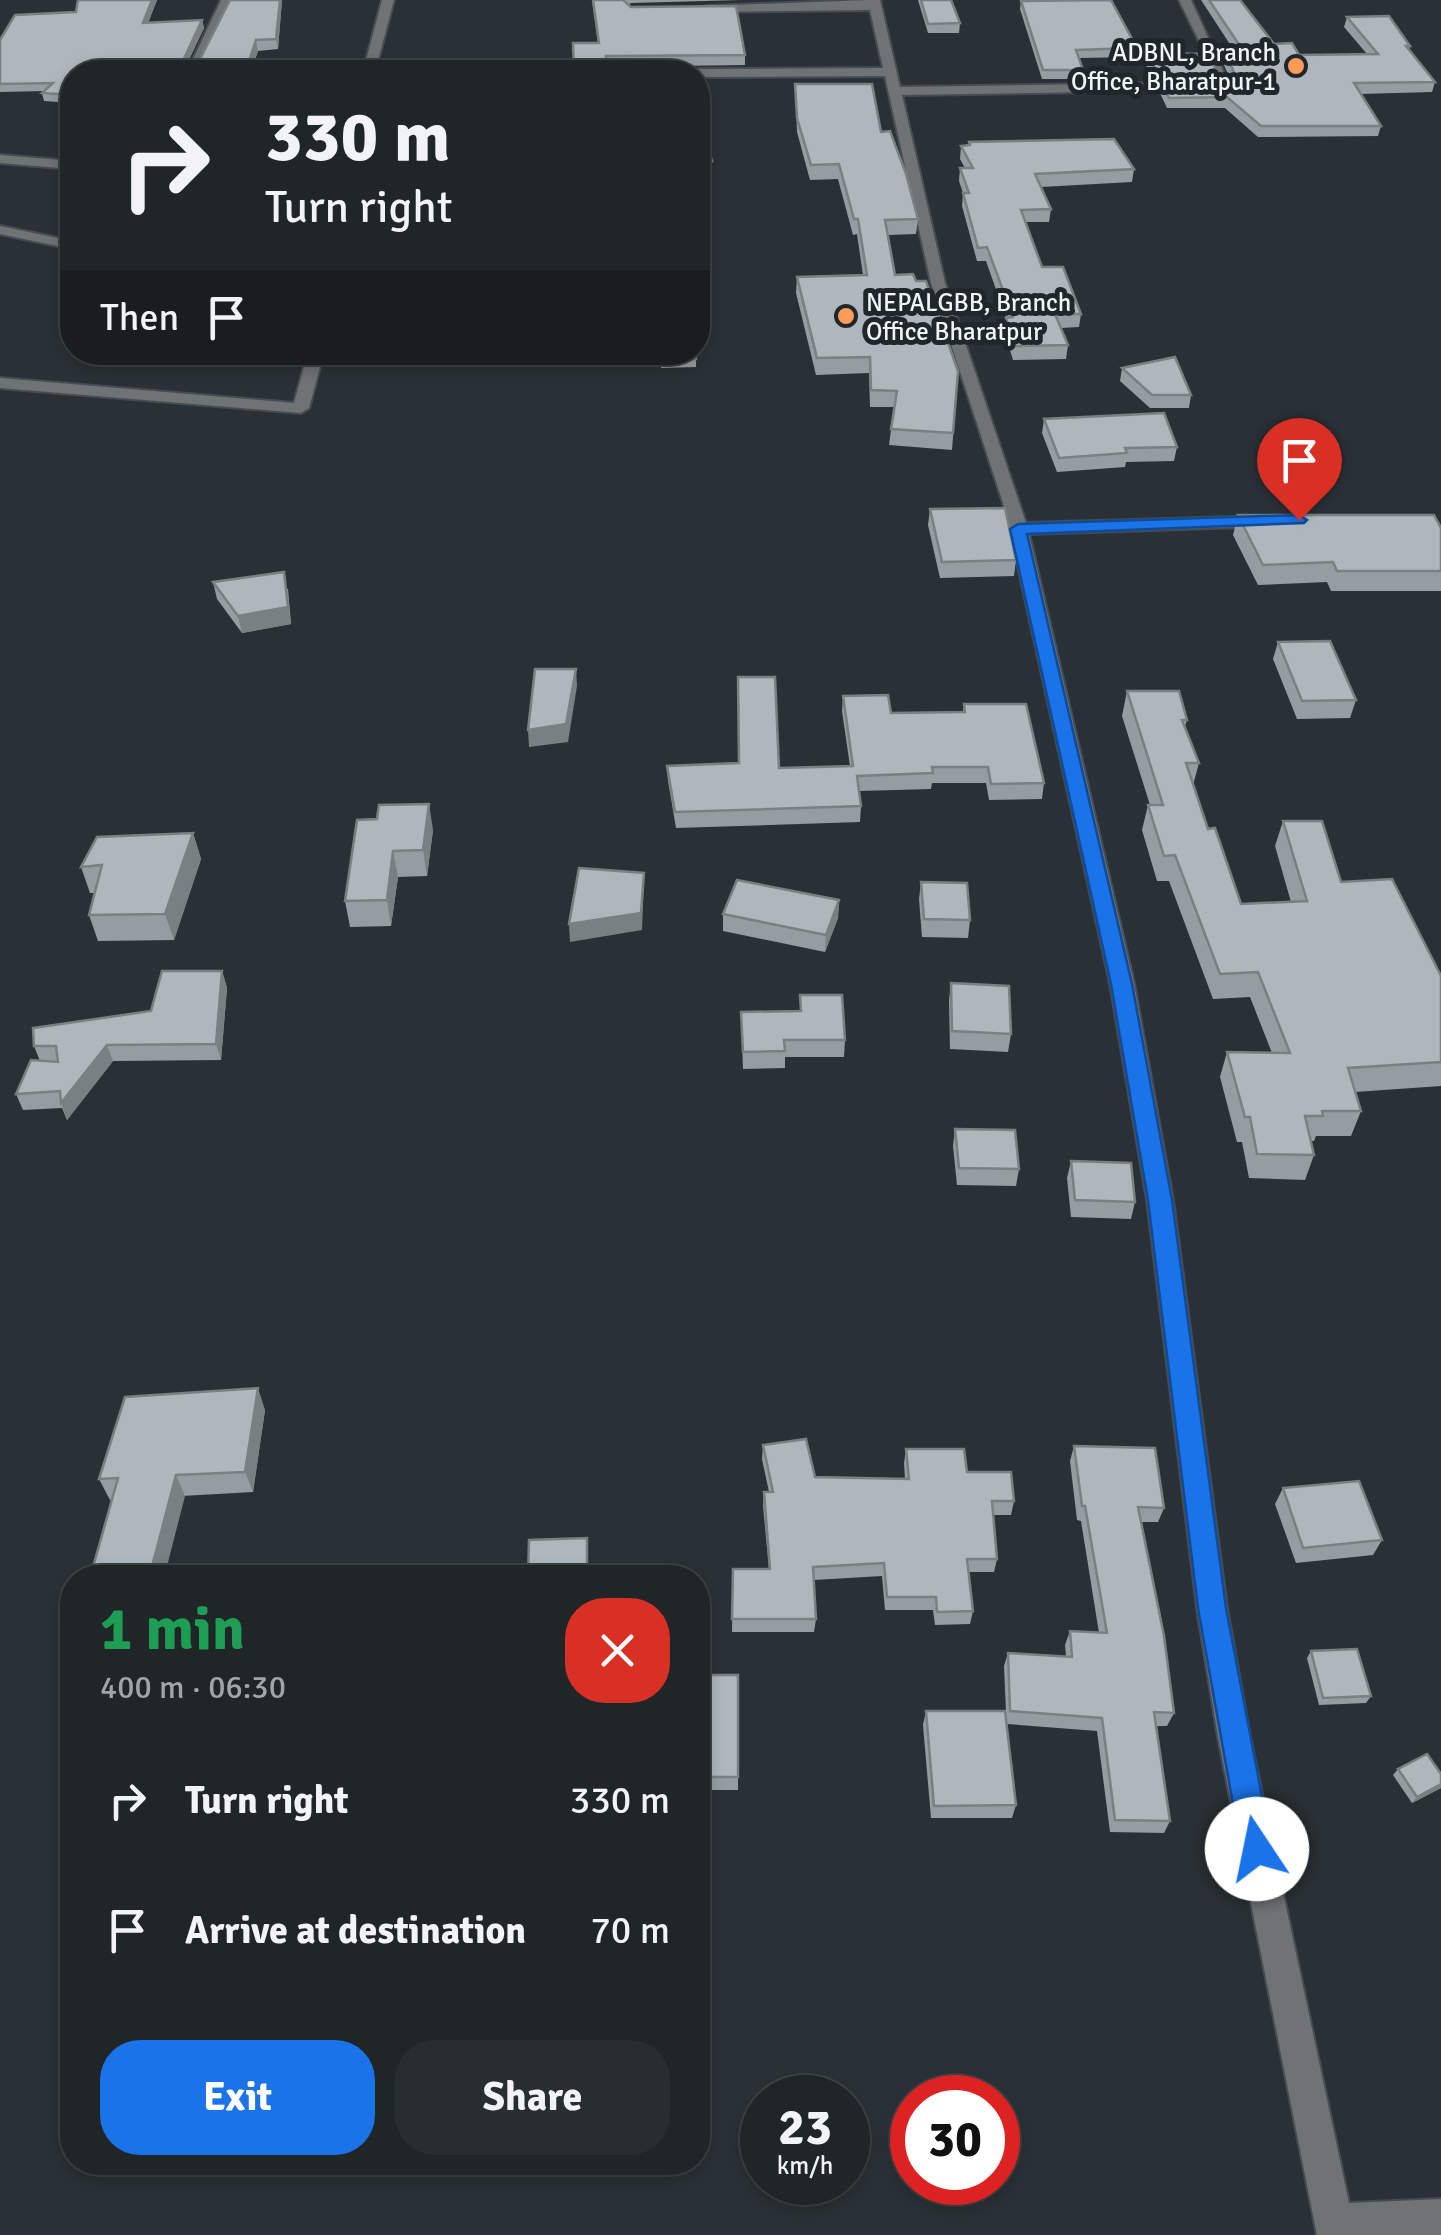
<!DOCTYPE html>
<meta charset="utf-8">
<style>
body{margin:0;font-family:Signika,sans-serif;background:#282d30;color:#f1f3f6;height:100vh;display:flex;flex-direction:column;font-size:38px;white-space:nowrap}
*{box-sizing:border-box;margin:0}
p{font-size:32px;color:#a2a5a8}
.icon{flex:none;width:55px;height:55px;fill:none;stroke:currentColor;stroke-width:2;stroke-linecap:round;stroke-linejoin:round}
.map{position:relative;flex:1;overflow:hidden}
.drawer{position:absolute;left:60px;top:1565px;width:650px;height:610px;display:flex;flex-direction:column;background:#202528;border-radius:40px;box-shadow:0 5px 15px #0003,0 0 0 2px #3d4245}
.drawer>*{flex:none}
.hud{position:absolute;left:60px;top:60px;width:650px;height:305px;border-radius:40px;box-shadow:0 5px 15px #0003,0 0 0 2px #3d4245;background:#202528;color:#f1f3f6;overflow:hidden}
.speed{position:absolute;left:740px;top:2075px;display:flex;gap:20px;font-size:50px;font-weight:700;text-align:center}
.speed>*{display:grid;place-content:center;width:130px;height:130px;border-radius:50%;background:#202528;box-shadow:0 5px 15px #0003,0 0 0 2px #3d4245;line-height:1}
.speed small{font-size:25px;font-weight:400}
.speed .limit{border:15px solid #d22;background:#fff;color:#111}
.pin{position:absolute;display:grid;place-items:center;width:85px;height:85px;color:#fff;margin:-102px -42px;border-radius:50% 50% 50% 0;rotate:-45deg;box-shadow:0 0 10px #0007}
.pin .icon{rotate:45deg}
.me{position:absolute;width:110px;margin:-55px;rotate:349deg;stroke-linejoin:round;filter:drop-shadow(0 0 8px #0008)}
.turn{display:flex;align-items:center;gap:35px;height:210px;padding:0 40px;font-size:45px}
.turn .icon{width:130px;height:130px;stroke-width:2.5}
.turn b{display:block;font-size:70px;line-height:85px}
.then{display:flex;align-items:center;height:95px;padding:0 40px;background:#0003;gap:20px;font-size:38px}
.round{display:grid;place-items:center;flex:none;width:105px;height:105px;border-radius:40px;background:#282d30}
.summary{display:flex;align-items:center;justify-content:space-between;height:170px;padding:0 40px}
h1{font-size:60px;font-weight:700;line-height:75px;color:#1e9e55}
.action{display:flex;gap:20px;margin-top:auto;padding:20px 40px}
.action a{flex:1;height:115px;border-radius:40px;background:#1a73e8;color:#fff;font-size:40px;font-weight:700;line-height:115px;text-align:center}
.action a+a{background:#282d30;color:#f1f3f6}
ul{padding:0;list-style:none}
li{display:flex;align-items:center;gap:30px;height:130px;padding:0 40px}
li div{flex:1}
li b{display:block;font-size:38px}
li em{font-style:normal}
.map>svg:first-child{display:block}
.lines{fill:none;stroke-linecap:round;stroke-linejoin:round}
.minor-casing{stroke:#464c51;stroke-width:4}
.minor{fill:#6f7375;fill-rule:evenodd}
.wall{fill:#959da2}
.shaded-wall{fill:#798084}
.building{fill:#adb7bc;stroke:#798084;stroke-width:2.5}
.route{fill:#1a73e8;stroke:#114b97;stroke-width:2.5}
.poi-dot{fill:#fe9b59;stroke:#20272c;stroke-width:4}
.labels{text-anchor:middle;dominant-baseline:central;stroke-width:10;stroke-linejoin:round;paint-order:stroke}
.far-poi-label{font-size:25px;fill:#f0f5f8;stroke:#20272c;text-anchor:end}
</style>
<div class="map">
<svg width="1441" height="2235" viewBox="0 0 1441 2235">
<rect width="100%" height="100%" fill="#2a3136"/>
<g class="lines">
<!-- minor casing -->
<g class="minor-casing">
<g id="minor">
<path d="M 221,0 L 233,0 L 199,72 L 187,72 Z"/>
<path d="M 382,0 L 394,0 L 375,72 L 363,72 Z"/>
<path d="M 868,0 L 880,0 L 900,87 L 1153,83 L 1159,87 L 1153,91 L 902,95 L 945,283 L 1026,523 L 1271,516 L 1280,521 L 1271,526 L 1029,534 L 1134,983 L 1173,1200 L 1227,1608 L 1250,1737 L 1349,2203 L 1441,2199 L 1441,2235 L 1317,2235 L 1218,1737 L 1197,1608 L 1147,1200 L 1110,983 L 1006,512 L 931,283 L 885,76 L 698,77 L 698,72 L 692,72 L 698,69 L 883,68 L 870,10 L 706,12 L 700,9 L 706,6 Z"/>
<path d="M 1179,0 L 1191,0 L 1233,93 L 1223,90 Z"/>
<path d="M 0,155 L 72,161 L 72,169 L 0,163 Z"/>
<path d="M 0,226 L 72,241 L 72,249 L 0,234 Z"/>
<path d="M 308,352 L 324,352 L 309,408 L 301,413 L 0,388 L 0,378 L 294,403 Z"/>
</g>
</g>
<!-- minor -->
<use href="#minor" class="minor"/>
</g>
<!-- wall -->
<g class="wall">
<path d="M 157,0 L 148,23 L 202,20 L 204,28 L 186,66 L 188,72 L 72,72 L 72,103 L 44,101 L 42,93 L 44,91 L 0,92 L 0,40 L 76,12 Z"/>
<path d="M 230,0 L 282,0 L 278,49 L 258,51 L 251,72 L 199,72 L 197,65 Z"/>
<path d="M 592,0 L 741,0 L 631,3 L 628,5 L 745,55 L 745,65 L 606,67 L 606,72 L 574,72 L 598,43 Z"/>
<path d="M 918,0 L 951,0 L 960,23 L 959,33 L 928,33 Z"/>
<path d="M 1201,0 L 1240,0 L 1274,44 L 1299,55 L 1367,54 L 1344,27 L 1347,17 L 1410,46 L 1409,50 L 1435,82 L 1432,92 L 1360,94 L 1381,126 L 1378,136 L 1258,137 L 1225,108 L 1167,108 L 1159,91 L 1160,84 L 1153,79 L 1145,63 L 1147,53 L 1233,86 L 1224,65 L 1226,54 L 1237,55 Z"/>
<path d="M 1021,1 L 1137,48 L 1135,57 L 1079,58 L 1083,70 L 1082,79 L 1042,79 L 1020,9 Z"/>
<path d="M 795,84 L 881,132 L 918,219 L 916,234 L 888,235 L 895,275 L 958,371 L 952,450 L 889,445 L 894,407 L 870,407 L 869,373 L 816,375 L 796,293 L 797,277 L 863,275 L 857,234 L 853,235 L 838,179 L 810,180 L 797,132 Z"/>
<path d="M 698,125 L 712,161 L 712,174 L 698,173 Z"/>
<path d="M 969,142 L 1134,169 L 1132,182 L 1041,187 L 1051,209 L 1049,222 L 1026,222 L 1042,267 L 1081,314 L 1079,327 L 1061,328 L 1068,345 L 1066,359 L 1013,360 L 1004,331 L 1006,318 L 986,261 L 977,261 L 962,206 L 963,193 L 959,181 L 960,168 L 965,168 L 960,159 L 961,146 L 969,145 Z"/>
<path d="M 661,352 L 696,352 L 696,367 L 661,368 Z"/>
<path d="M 1122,368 L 1191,395 L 1189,408 L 1150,408 L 1120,381 Z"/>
<path d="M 1044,419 L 1177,447 L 1174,461 L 1126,462 L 1125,467 L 1057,472 L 1042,433 Z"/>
<path d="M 930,509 L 1016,560 L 1014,576 L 940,578 L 928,525 Z"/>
<path d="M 1238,515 L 1441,528 L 1441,591 L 1331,591 L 1327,582 L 1258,585 L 1233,535 Z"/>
<path d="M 213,582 L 288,589 L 291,624 L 242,633 L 217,599 Z"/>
<path d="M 1278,642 L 1356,700 L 1350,718 L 1297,719 L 1273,659 Z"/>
<path d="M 1127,691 L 1187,720 L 1185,726 L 1199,763 L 1193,785 L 1208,829 L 1241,904 L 1291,902 L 1275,846 L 1283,821 L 1341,882 L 1441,976 L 1441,1086 L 1355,1092 L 1361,1111 L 1351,1136 L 1316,1136 L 1314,1141 L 1311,1141 L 1314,1155 L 1305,1180 L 1249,1178 L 1242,1142 L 1237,1142 L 1220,1077 L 1227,1052 L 1272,1053 L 1250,997 L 1213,999 L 1169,881 L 1157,881 L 1142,830 L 1148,805 L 1150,805 L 1122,716 Z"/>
<path d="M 843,696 L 891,713 L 963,712 L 964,704 L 1044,783 L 1042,799 L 989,800 L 986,783 L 932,783 L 931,789 L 859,791 L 861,806 L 860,822 L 676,828 L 668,781 L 667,766 L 779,768 L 850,766 L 842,711 Z"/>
<path d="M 357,820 L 433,830 L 427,876 L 398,877 L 391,926 L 350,927 L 345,901 Z"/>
<path d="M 193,833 L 201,859 L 174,940 L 98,941 L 89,915 L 95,893 L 90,893 L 81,867 Z"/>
<path d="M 921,882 L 970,920 L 968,938 L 922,937 L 919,899 Z"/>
<path d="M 839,900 L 838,918 L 825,952 L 723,931 L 723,914 Z"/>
<path d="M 222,971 L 227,988 L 221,1060 L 113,1061 L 67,1120 L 62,1108 L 23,1110 L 16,1094 L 40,1061 L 34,1046 L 151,1011 Z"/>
<path d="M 951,983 L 1011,1034 L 1008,1052 L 950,1049 L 949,1000 Z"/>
<path d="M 800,995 L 845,1040 L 844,1057 L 785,1057 L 785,1068 L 743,1069 L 741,1012 L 800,1011 Z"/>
<path d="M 955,1129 L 1019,1169 L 1016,1186 L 957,1185 L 953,1146 Z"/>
<path d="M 1071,1161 L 1135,1202 L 1131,1219 L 1071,1217 L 1067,1178 Z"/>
<path d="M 265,1410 L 253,1492 L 110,1500 L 99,1479 Z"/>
<path d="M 763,1445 L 815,1477 L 905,1479 L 904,1463 L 906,1449 L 967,1472 L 1014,1501 L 1011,1515 L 993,1515 L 997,1559 L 994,1572 L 969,1572 L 973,1611 L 970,1624 L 935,1625 L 933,1610 L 885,1610 L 882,1576 L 814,1580 L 816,1619 L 814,1632 L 732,1632 L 733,1569 L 769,1569 L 763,1506 L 764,1492 L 769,1492 L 762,1459 Z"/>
<path d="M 1074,1446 L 1164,1508 L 1158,1522 L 1141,1522 L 1174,1713 L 1167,1726 L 1156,1726 L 1170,1821 L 1164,1833 L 1110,1832 L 1097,1731 L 1007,1724 L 1016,1805 L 1012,1818 L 931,1818 L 923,1725 L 926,1711 L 1006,1712 L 1004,1666 L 1008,1653 L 1066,1656 L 1065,1645 L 1070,1631 L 1099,1633 L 1081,1521 L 1077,1520 L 1070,1461 Z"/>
<path d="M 1283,1488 L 1382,1540 L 1373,1555 L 1296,1563 L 1275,1504 Z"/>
<path d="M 1311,1651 L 1371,1696 L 1366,1703 L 1319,1705 L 1307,1658 Z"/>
<rect x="698" y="1675" width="40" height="115"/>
<path d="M 1398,1769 L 1441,1774 L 1441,1788 L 1412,1803 L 1393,1775 Z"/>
</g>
<!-- shaded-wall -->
<g class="shaded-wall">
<path d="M 152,0 L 157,0 L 145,31 L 143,23 Z"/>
<path d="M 280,0 L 282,0 L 278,49 L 276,39 Z"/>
<path d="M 202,20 L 204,28 L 184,70 L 182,63 Z"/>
<path d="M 256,40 L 258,51 L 250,72 L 248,64 Z"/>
<path d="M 284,572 L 291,624 L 242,633 L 238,616 Z"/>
<path d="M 576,669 L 577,686 L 568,742 L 529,747 L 528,730 Z"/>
<path d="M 429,804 L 433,830 L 427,876 L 423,850 Z"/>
<path d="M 193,833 L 201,859 L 174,940 L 165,914 Z"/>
<path d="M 393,851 L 398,877 L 391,926 L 387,900 Z"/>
<path d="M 644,873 L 642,930 L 570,942 L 569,924 Z"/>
<path d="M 839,900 L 838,918 L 825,952 L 826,935 Z"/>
<path d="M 222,971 L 227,988 L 221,1060 L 216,1044 Z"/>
<path d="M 107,1045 L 113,1061 L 67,1120 L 61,1103 Z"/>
<path d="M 258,1388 L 265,1410 L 253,1492 L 245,1472 Z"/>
<path d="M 176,1475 L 185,1496 L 164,1578 L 149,1578 Z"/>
<path d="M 1441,1784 L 1441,1788 L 1412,1803 L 1417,1797 Z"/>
</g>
<!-- building -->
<g class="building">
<path d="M 78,0 L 152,0 L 143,23 L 202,20 L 182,63 L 187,68 L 175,68 L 173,72 L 72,72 L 72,95 L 42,93 L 53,83 L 0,84 L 0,40 L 15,15 L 76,12 Z"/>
<path d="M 230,0 L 280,0 L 276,39 L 256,40 L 248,64 L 197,65 Z"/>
<path d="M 593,0 L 623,0 L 631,7 L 736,6 L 745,55 L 606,56 L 605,72 L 574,72 L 573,43 L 599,43 Z"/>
<path d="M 921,0 L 951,0 L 960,23 L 928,24 Z"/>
<path d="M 1111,0 L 1137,48 L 1076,50 L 1083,70 L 1043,70 L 1021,1 Z"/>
<path d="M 1209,0 L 1240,0 L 1274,44 L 1292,43 L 1299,55 L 1378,54 L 1347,17 L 1389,16 L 1410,46 L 1406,46 L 1435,82 L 1354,83 L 1381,126 L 1261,126 L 1227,97 L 1169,98 L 1161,81 L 1164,75 L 1155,69 L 1147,53 L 1208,54 L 1222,81 L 1234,86 L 1239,84 L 1226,54 L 1246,55 Z"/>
<path d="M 795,84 L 872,84 L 881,132 L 890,131 L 906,174 L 918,219 L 885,220 L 895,275 L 913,274 L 916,281 L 926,281 L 958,371 L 953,433 L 891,429 L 897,391 L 871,390 L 870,357 L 817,358 L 797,277 L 867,275 L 858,219 L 854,219 L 839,164 L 811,165 L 797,118 Z"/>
<path d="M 701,124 L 712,161 L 698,160 L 698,125 Z"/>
<path d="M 1114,139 L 1134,169 L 1035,174 L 1051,209 L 1021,210 L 1042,267 L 1063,267 L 1081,314 L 1055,314 L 1068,345 L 1015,346 L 1006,318 L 1013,317 L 987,247 L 978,248 L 963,193 L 969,193 L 960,168 L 973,168 L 961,146 L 970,145 L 969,142 Z"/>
<path d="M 661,352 L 696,352 L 696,359 L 661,360 Z"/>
<path d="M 1175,357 L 1191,395 L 1152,395 L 1122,368 Z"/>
<path d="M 1164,413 L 1177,447 L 1125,448 L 1127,453 L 1059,458 L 1044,419 Z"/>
<path d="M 1005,508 L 1016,560 L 942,562 L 930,509 Z"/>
<path d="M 1238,515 L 1434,515 L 1441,528 L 1441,571 L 1337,571 L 1333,562 L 1263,565 Z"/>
<path d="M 284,572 L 288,607 L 238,616 L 213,582 Z"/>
<path d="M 1330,641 L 1356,700 L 1302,701 L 1278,642 Z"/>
<path d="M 535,669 L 576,669 L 566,724 L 528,730 Z"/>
<path d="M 738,677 L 775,677 L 779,768 L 853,766 L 843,696 L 888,695 L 891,713 L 965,712 L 964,704 L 1026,704 L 1044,783 L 991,784 L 988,767 L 932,767 L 933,773 L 857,776 L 861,806 L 675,812 L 667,766 L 739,763 Z"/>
<path d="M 1127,691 L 1179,691 L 1187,720 L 1182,720 L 1199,763 L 1186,763 L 1208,829 L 1215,828 L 1241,904 L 1307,901 L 1283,821 L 1322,821 L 1341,882 L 1392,879 L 1441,976 L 1441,1062 L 1348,1068 L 1361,1111 L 1322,1111 L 1323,1116 L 1305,1116 L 1314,1155 L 1257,1154 L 1250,1117 L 1245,1117 L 1227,1052 L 1290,1053 L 1258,972 L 1220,974 L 1175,855 L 1164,856 L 1148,805 L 1163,805 Z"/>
<path d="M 429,804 L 423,850 L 393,851 L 387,900 L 345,901 L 357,820 L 377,819 L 379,805 Z"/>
<path d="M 193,833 L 165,914 L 89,915 L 102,865 L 81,867 L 97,837 Z"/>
<path d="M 579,868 L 644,873 L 641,913 L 569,924 Z"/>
<path d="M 737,880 L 839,900 L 826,935 L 723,914 Z"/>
<path d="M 921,882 L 967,883 L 970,920 L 924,919 Z"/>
<path d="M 162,971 L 222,971 L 216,1044 L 107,1045 L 61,1103 L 60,1091 L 16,1094 L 31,1060 L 58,1062 L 56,1046 L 34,1046 L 33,1028 L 151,1011 Z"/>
<path d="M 951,983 L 1009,986 L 1011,1034 L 952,1031 Z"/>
<path d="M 800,995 L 842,995 L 845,1040 L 784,1040 L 785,1051 L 743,1052 L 741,1012 L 801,1011 Z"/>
<path d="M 955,1129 L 1015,1130 L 1019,1169 L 959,1168 Z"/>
<path d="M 1071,1161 L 1131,1163 L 1135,1202 L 1075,1200 Z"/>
<path d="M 258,1388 L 245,1472 L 176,1475 L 149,1578 L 90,1578 L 118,1478 L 99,1479 L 125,1397 Z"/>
<path d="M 806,1439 L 815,1477 L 909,1479 L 906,1449 L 964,1449 L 967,1472 L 1011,1472 L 1014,1501 L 992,1501 L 997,1559 L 967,1559 L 973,1611 L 937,1612 L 936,1597 L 887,1597 L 884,1563 L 813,1567 L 816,1619 L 732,1619 L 733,1569 L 770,1569 L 764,1492 L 773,1492 L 763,1445 Z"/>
<path d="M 1074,1446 L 1155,1448 L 1164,1508 L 1138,1507 L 1164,1636 L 1174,1713 L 1154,1712 L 1170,1821 L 1115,1820 L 1102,1718 L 1010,1711 L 1008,1653 L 1072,1657 L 1070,1631 L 1107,1633 L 1085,1506 L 1082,1506 Z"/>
<path d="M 1359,1481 L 1382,1540 L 1303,1548 L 1283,1488 Z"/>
<path d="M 587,1538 L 587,1578 L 528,1578 L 529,1540 Z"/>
<path d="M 1357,1649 L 1371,1696 L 1323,1698 L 1311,1651 Z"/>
<rect x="698" y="1675" width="40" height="102"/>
<path d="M 926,1711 L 1005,1711 L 1016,1805 L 934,1806 Z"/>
<path d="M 1427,1754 L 1441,1774 L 1441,1784 L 1417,1797 L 1398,1769 Z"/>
</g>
<!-- route -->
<path class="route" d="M 1299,515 L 1307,520 L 1304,523 L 1027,534 L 1132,984 L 1172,1200 L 1226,1608 L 1272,1849 L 1268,1860 L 1257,1864 L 1246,1860 L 1241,1849 L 1198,1608 L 1148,1200 L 1111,984 L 1010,529 L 1018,524 Z"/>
<!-- markers -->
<g class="poi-dot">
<circle cx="1296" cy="66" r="10"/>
<circle cx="846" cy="316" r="10"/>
</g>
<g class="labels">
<!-- far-poi labels -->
<g class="far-poi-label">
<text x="1276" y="52">ADBNL, Branch<tspan x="1276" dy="29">Office, Bharatpur-1</tspan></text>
<text x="866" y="302" text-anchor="start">NEPALGBB, Branch<tspan x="866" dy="29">Office Bharatpur</tspan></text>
</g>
</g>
</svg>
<div class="speed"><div>23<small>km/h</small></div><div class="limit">30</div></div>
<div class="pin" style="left:1299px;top:520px;background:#d93025"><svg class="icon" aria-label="arrive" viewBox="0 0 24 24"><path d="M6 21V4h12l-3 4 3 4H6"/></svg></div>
<svg class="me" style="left:1257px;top:1849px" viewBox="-20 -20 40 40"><circle r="19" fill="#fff"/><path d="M0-13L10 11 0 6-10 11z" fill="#1a73e8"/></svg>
<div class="hud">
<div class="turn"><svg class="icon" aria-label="right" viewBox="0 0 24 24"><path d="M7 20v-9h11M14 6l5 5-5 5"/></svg><div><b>330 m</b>Turn right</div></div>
<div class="then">Then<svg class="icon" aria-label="arrive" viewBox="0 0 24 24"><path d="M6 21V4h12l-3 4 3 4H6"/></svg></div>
</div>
<section class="drawer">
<div class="summary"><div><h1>1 min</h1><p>400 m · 06:30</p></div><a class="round" style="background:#d93025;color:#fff"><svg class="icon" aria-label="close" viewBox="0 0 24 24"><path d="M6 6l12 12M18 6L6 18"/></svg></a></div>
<ul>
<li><svg class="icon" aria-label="right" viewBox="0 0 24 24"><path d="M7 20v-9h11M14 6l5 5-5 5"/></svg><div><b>Turn right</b></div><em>330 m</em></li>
<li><svg class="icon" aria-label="arrive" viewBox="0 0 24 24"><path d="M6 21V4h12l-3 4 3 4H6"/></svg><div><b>Arrive at destination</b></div><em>70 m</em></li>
</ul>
<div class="action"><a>Exit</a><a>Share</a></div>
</section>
</div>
